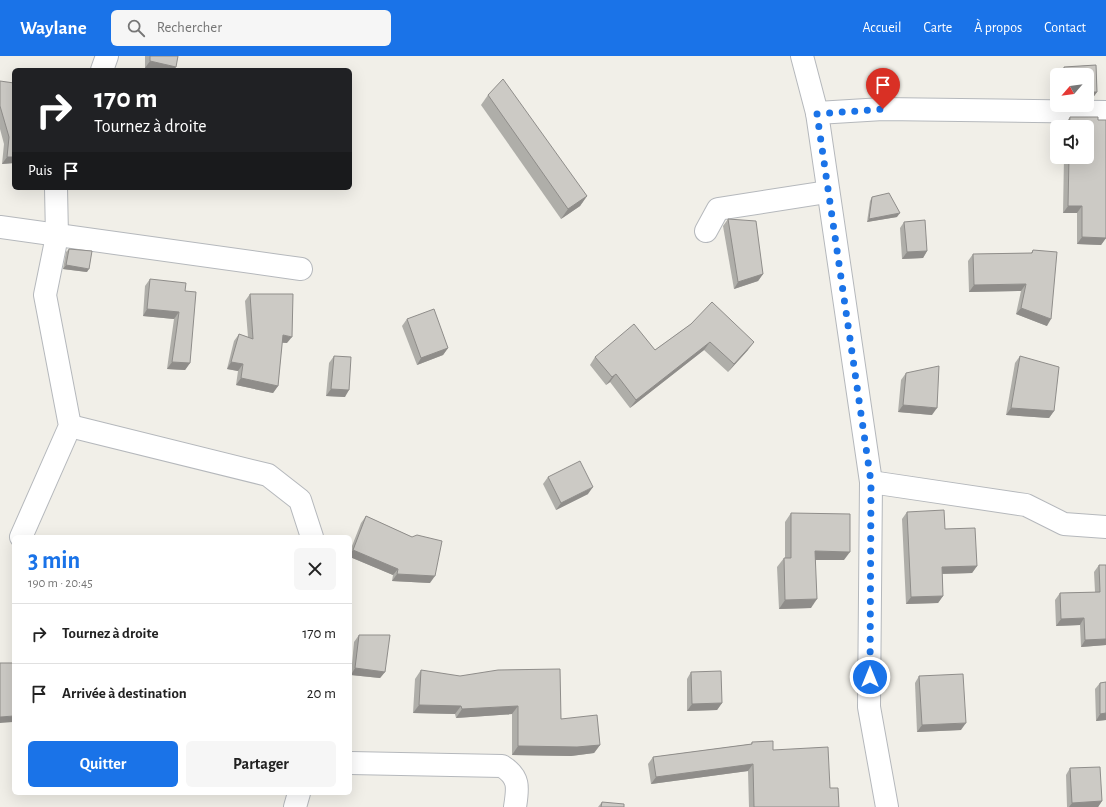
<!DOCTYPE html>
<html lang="fr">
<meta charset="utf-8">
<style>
body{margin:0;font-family:"Alegreya Sans",sans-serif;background:#f6f6f6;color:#222;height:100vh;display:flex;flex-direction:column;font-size:15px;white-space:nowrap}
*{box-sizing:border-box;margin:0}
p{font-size:13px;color:#767676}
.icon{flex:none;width:22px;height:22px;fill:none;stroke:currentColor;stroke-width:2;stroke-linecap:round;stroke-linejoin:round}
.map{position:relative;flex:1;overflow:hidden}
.details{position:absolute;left:12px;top:479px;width:340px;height:260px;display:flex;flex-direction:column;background:#fff;border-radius:6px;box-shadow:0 4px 16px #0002}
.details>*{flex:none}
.guide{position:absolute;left:12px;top:12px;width:340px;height:122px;border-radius:6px;box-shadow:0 4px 16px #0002;background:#202124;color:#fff;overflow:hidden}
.needle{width:26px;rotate:242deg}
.buttons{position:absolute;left:1050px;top:12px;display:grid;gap:8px}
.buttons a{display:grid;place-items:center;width:44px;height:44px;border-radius:6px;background:#fff;box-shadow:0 4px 16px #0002;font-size:20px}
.pin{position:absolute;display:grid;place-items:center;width:34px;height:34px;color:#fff;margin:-41px -17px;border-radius:50% 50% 50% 0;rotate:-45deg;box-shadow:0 0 4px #0007}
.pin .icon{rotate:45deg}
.me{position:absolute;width:44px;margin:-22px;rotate:0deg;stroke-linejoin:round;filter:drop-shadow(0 0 3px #0008)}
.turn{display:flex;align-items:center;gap:14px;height:84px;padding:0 16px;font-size:18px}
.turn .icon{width:52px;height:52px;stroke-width:2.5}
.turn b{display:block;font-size:28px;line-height:34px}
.then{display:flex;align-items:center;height:38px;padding:0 16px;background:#0003;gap:8px;font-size:15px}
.round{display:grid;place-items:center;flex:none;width:42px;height:42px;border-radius:6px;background:#f6f6f6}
.summary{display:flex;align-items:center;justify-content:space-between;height:68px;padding:0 16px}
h1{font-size:24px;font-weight:700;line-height:30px;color:#1a73e8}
.action{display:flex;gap:8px;margin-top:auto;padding:8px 16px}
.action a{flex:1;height:46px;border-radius:6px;background:#1a73e8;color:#fff;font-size:16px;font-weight:700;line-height:46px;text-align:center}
.action a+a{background:#f6f6f6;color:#222}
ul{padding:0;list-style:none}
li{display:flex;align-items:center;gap:12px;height:60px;padding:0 16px;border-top:1px solid #e0e0e0}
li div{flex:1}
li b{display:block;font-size:15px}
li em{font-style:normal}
header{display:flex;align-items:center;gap:24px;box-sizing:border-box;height:56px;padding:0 20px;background:#1a73e8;color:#fff}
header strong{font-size:19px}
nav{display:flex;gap:22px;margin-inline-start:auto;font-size:14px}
.search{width:280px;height:36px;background:#f6f6f6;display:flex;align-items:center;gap:10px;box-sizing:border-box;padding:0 14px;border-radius:6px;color:#767676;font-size:15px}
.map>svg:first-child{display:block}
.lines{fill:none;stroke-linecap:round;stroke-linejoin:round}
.minor-casing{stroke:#b5b8bc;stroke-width:24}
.minor{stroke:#fff;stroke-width:22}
.wall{fill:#afaea9}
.shaded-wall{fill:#8f8d8a}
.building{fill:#cccac5;stroke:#8f8d8a}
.route{stroke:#1a73e8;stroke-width:7;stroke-dasharray:0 12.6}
</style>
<header>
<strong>Waylane</strong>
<div class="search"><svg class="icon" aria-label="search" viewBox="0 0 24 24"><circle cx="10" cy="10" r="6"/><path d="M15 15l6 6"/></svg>Rechercher</div>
<nav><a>Accueil</a><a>Carte</a><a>À propos</a><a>Contact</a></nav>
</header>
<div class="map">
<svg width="1106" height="751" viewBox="0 0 1106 751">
<rect width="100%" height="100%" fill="#f1efe8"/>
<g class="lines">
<!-- minor casing -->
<g class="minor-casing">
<g id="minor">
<path d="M 802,0 L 817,57 L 871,426 L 869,651 L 887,751"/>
<path d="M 102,14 L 107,0"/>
<path d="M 817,57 L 883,53 L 1106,56"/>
<path d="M 0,171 L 301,213"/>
<path d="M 706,175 L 718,153 L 827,136"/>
<path d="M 70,370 L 268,419 L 300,444 L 312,481"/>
<path d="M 871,426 L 1026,449 L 1064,468 L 1106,471"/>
<path d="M 21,481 L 70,370 L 45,239 L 57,180 L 56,132"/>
<path d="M 350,707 L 502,710 C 520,721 518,732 515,751"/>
<path d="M 295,751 L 299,737"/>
</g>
</g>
<!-- minor -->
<use href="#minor" class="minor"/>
</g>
<!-- wall -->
<g class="wall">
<path d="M 145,0 L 178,0 L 174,14 L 155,14 L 145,12 Z"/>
<path d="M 1096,9 L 1097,36 L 1092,43 L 1087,43 L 1087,19 L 1059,19 L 1059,18 L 1064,11 Z"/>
<path d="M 0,25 L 14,107 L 2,108 L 4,88 L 0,73 Z"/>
<path d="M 488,39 L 587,140 L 580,150 L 561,163 L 481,49 Z"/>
<path d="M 1070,61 L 1098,64 L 1106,182 L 1101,189 L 1077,188 L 1077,157 L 1063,157 L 1064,101 L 1087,101 L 1087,71 L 1065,71 L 1065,68 Z"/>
<path d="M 872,141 L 897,161 L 867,166 L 870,145 Z"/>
<path d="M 728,163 L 763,218 L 758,225 L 734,233 L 723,170 Z"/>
<path d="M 904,166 L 927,195 L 923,202 L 902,203 L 900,172 Z"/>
<path d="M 69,193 L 87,216 L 63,213 L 66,196 Z"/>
<path d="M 1033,194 L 1047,270 L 1016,258 L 1021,235 L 969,236 L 968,205 L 973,198 L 1031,197 Z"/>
<path d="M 150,223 L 185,235 L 190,307 L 185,314 L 167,313 L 174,263 L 143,260 L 145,230 Z"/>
<path d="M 250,238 L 287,287 L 282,287 L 278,330 L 273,337 L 236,329 L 238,315 L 227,313 L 234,285 L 239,278 L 248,281 L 245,245 Z"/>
<path d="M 407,263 L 448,292 L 443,299 L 417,309 L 402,270 Z"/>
<path d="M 691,268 L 748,294 L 728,316 L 704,294 L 630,352 L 610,326 L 606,329 L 590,309 L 595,301 L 655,294 Z"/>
<path d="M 334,300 L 345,341 L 326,340 L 329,307 Z"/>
<path d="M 1020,300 L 1054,355 L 1049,362 L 1006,359 L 1015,307 Z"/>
<path d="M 906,317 L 932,359 L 898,356 L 901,324 Z"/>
<path d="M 548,421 L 588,438 L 556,454 L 543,428 Z"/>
<path d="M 907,456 L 945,473 L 977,510 L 972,517 L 942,518 L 943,540 L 938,547 L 906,548 L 902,463 Z"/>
<path d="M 791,457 L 844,504 L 815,504 L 811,552 L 779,553 L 777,511 L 784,502 L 785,502 L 785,466 Z"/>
<path d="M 366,460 L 412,481 L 430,527 L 392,525 L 393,519 L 350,501 L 350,495 L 361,467 Z"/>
<path d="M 1099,509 L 1106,589 L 1081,591 L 1080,569 L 1056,570 L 1055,544 L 1060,537 L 1095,536 L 1094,516 Z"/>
<path d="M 359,579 L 385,616 L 380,622 L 351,619 L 354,586 Z"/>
<path d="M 421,614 L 561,663 L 600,689 L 594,697 L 571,700 L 512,699 L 512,658 L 456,662 L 455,658 L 413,657 L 415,623 Z"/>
<path d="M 691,616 L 722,647 L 717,654 L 687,655 L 687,623 Z"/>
<path d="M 919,620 L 961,674 L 917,676 L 915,627 Z"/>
<path d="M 1106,626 L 1106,664 L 1096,665 L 1095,633 L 1100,627 Z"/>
<path d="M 752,686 L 773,694 L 830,732 L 839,751 L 749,751 L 748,715 L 651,728 L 648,708 L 653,701 L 751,688 Z"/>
<path d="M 1070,712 L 1102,745 L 1098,751 L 1067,751 L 1066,719 Z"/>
<path d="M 602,746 L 624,751 L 598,751 Z"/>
</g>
<!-- shaded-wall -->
<g class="shaded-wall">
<path d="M 150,5 L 176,11 L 174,14 L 155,14 L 145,12 Z"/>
<path d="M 1087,36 L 1097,36 L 1092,43 L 1087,43 Z"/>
<path d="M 7,101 L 14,101 L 14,107 L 2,108 Z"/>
<path d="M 587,140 L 580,150 L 561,163 L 568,153 Z"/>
<path d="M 1068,150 L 1082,150 L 1077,157 L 1063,157 Z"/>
<path d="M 900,157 L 897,161 L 867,166 L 869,163 Z"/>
<path d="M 1082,181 L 1106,182 L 1101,189 L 1077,188 Z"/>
<path d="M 927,195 L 923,202 L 902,203 L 907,196 Z"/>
<path d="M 66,209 L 89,213 L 87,216 L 63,213 Z"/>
<path d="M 763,218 L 758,225 L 734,233 L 738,226 Z"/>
<path d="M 1026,228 L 1021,235 L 969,236 L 974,229 Z"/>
<path d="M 1021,252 L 1051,263 L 1047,270 L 1016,258 Z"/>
<path d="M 147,253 L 179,256 L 174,263 L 143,260 Z"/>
<path d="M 283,279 L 292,281 L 287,287 L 278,286 Z"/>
<path d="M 710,286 L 704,294 L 630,352 L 636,344 Z"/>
<path d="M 754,286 L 748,294 L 728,316 L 734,308 Z"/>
<path d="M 448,292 L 443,299 L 417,309 L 421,302 Z"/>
<path d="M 172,306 L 190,307 L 185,314 L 167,313 Z"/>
<path d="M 231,306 L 243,308 L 238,315 L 227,313 Z"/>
<path d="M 616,318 L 610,326 L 606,329 L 612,321 Z"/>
<path d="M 241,322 L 278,330 L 273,337 L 236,329 Z"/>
<path d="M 331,333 L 349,334 L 345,341 L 326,340 Z"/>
<path d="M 903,349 L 937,352 L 932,359 L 898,356 Z"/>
<path d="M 1011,352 L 1054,355 L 1049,362 L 1006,359 Z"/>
<path d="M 593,431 L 588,438 L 556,454 L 561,447 Z"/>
<path d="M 353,494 L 398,513 L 393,519 L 350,501 L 350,497 Z"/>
<path d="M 815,495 L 850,496 L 844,504 L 809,504 Z"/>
<path d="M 977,510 L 972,517 L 937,518 L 942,511 Z"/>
<path d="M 397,518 L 435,520 L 430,527 L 392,525 Z"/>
<path d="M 943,540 L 938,547 L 906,548 L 911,541 Z"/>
<path d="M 817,543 L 811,552 L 779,553 L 785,544 Z"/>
<path d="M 1084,562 L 1080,569 L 1056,570 L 1061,563 Z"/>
<path d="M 1106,583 L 1106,589 L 1081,591 L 1085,584 Z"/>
<path d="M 355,612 L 385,616 L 380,622 L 351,619 Z"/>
<path d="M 722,647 L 717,654 L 687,655 L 692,648 Z"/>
<path d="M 419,649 L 461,650 L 455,658 L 413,657 Z"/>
<path d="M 518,650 L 512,658 L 456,662 L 462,653 Z"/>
<path d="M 1106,657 L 1106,664 L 1096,665 L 1100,658 Z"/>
<path d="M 14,660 L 14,665 L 13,666 L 0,667 L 0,661 Z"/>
<path d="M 966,667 L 961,674 L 917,676 L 922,669 Z"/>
<path d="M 600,689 L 594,697 L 571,700 L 512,699 L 518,690 Z"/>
<path d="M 753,708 L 748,715 L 651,728 L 656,721 Z"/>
<path d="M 1102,745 L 1098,751 L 1069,751 L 1072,747 Z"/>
</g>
<!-- building -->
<g class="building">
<path d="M 150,0 L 178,0 L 176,11 L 150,5 Z"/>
<path d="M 1096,9 L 1097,36 L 1087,36 L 1087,19 L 1065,19 L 1064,11 Z"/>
<path d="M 503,23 L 587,140 L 568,153 L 488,39 Z"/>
<path d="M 0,25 L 14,27 L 14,101 L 7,101 L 9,81 L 0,50 Z"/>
<path d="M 1070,61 L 1098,61 L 1098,64 L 1106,64 L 1106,182 L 1082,181 L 1082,150 L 1068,150 L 1069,101 L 1087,101 L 1087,71 L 1069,71 Z"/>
<path d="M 889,137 L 900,157 L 869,163 L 872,141 Z"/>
<path d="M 728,163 L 756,165 L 763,218 L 738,226 Z"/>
<path d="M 925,164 L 927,195 L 907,196 L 904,166 Z"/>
<path d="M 69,193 L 92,195 L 89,213 L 66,209 Z"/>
<path d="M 1033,194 L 1057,196 L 1051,263 L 1021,252 L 1026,228 L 974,229 L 973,198 L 1032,197 Z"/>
<path d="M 150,223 L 186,227 L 185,235 L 196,236 L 190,307 L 172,306 L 179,256 L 147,253 Z"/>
<path d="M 250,238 L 293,238 L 292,281 L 283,279 L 278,330 L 241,322 L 243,308 L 231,306 L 239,278 L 253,283 Z"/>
<path d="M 712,246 L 754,286 L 734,308 L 710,286 L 636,344 L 616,318 L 612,321 L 595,301 L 634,268 L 655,294 L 691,268 Z"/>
<path d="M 434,253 L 448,292 L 421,302 L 407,263 Z"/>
<path d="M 334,300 L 351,301 L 349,334 L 331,333 Z"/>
<path d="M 1020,300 L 1059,311 L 1054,355 L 1011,352 Z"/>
<path d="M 939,310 L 937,352 L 903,349 L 906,317 Z"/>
<path d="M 580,405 L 593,431 L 561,447 L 548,421 Z"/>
<path d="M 944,454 L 945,473 L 975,472 L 977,510 L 942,511 L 943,540 L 911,541 L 907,456 Z"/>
<path d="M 791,457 L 850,458 L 850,496 L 815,495 L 817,543 L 785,544 L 784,502 L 791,502 Z"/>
<path d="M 366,460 L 412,481 L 417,479 L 442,485 L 435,520 L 397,518 L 398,513 L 353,494 Z"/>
<path d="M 1099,509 L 1106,509 L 1106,583 L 1085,584 L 1084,562 L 1061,563 L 1060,537 L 1100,536 Z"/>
<path d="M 359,579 L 390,579 L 385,616 L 355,612 Z"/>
<path d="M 0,607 L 14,607 L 14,660 L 0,661 Z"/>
<path d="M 560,613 L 561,663 L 597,659 L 600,689 L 577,691 L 518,690 L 518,650 L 462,653 L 461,650 L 419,649 L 421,614 L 460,620 L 498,614 Z"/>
<path d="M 721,615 L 722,647 L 692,648 L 691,616 Z"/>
<path d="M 963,618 L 966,667 L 922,669 L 919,620 Z"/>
<path d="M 1106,626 L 1106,657 L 1100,658 L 1100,627 Z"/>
<path d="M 773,685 L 773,694 L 828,691 L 830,732 L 838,732 L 839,751 L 754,751 L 753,708 L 656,721 L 653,701 L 752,688 L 752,686 Z"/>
<path d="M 1100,711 L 1102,745 L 1072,747 L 1070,712 Z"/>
<path d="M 602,746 L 624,748 L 624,751 L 601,751 Z"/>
</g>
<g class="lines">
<!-- route -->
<path class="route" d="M 870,621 L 871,426 L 817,58 L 883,53"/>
</g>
</svg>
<div class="buttons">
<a><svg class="needle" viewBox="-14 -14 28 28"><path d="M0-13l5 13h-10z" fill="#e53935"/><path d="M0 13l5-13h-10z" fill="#767676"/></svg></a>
<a><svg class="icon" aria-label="sound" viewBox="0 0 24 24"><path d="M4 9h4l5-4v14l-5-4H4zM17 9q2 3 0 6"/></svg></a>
</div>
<div class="pin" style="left:883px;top:53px;background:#d93025"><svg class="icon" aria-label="arrive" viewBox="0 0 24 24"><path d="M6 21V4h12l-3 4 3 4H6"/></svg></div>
<svg class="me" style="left:870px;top:621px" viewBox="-20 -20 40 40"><circle r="17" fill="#1a73e8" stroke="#fff" stroke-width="3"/><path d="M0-11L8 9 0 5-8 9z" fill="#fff"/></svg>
<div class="guide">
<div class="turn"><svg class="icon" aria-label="right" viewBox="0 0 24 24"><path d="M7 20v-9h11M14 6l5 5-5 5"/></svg><div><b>170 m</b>Tournez à droite</div></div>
<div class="then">Puis<svg class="icon" aria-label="arrive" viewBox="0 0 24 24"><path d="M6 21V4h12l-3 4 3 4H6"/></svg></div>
</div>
<section class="details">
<div class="summary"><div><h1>3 min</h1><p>190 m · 20:45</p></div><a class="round"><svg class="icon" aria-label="close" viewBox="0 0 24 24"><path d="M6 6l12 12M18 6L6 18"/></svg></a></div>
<ul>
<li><svg class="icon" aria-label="right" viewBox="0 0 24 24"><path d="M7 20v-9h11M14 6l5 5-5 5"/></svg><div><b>Tournez à droite</b></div><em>170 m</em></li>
<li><svg class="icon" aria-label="arrive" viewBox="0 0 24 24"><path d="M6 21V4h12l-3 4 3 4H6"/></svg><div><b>Arrivée à destination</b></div><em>20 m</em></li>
</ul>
<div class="action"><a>Quitter</a><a>Partager</a></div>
</section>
</div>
